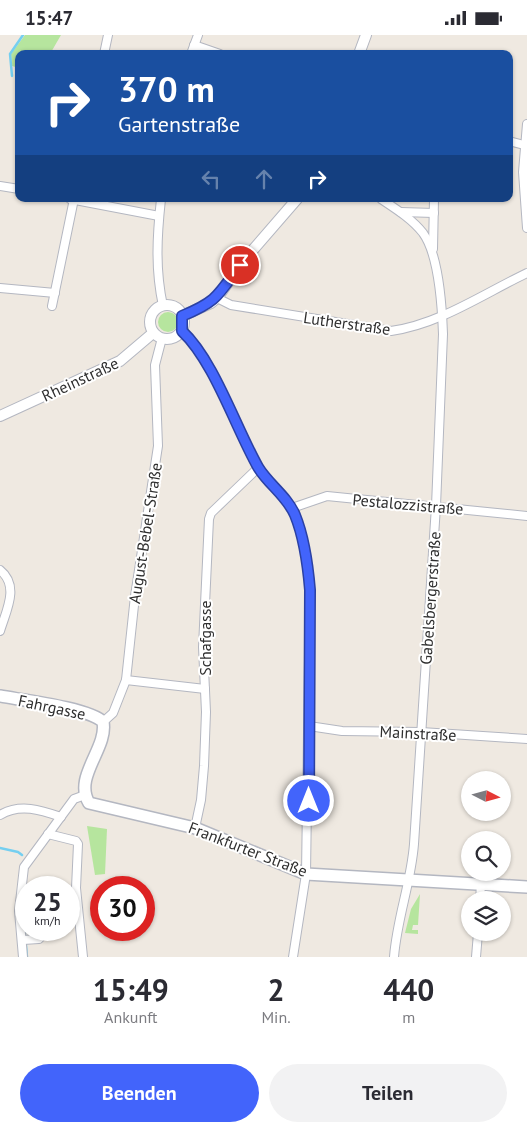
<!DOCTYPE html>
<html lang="de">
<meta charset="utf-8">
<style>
body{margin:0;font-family:"PT Sans",sans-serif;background:#f2f2f3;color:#2b2b33;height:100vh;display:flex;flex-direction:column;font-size:19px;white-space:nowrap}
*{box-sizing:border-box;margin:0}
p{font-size:16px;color:#7c7c81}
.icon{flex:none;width:28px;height:28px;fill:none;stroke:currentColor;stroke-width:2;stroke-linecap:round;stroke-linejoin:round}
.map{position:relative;height:922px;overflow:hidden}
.side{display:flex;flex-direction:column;background:#fff;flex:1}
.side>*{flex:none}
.top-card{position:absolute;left:15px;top:15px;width:498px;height:152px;border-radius:10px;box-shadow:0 1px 4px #0004;background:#1a4fa0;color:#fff;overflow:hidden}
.needle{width:32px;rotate:96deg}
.fabs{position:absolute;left:461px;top:736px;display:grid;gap:10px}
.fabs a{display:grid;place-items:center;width:50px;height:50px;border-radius:50%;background:#fff;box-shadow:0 1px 4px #0004;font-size:25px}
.speed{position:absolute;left:15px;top:841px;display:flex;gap:10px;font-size:25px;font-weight:700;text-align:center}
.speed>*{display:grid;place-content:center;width:65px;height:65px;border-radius:50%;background:#fff;box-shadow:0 1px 4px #0004;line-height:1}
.speed small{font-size:12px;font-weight:400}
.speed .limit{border:8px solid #d22;background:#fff;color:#111}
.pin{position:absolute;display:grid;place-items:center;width:42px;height:42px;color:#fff;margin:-21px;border:2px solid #fff;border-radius:50%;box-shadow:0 1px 5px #0007}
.me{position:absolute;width:55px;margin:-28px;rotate:0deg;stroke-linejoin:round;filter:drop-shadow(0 0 4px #0008)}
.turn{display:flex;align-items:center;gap:18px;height:105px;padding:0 20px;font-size:22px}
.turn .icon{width:65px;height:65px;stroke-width:2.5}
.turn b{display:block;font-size:35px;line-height:42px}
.lanes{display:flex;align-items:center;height:48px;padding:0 20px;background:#0003;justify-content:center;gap:25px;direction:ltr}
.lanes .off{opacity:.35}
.eta{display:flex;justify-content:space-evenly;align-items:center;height:85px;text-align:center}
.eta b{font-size:30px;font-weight:600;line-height:35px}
.primary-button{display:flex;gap:10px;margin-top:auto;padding:10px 20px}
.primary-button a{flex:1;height:58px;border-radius:30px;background:#4264fb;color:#fff;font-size:20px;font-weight:600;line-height:58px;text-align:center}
.primary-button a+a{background:#f2f2f3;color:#2b2b33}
.status{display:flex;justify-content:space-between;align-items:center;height:35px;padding:0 25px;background:#fff;direction:ltr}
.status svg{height:14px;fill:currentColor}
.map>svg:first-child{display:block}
.green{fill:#b6e59e}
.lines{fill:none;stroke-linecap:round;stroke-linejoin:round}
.stream{stroke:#75cff0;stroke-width:2.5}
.minor-casing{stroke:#b4b7c1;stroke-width:10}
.tertiary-casing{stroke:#b4b7c1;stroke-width:12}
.secondary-casing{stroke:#b4b7c1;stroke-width:14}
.minor{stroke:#fff;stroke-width:8}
.tertiary{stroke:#fff;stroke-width:10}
.secondary{stroke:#fff;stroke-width:11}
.route-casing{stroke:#2b41a3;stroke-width:12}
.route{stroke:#4264fb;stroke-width:9}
.labels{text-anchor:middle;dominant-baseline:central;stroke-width:4;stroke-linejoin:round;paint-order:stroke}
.street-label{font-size:16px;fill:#2e2e2e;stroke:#fff}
</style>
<div class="status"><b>15:47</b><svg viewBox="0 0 49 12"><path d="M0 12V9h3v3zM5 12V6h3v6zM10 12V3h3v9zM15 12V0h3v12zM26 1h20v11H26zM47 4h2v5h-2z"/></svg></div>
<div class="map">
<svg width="527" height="922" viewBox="0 0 527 922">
<rect width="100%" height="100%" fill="#efe9e1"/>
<!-- green -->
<g class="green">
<path d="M 25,0 L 61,0 L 50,19 L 19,19 L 19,33 L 12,31 L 11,19 Z"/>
<circle cx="168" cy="287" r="10"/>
<path d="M 87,791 L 107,794 L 105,839 L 95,840 Z"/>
<path d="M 420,859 L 418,890 L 413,890 L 412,895 L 418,895 L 418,899 L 405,898 L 411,874 Z"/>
</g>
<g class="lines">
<!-- stream -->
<g class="stream">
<path d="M 12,41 L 10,19 L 23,0"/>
<path d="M 0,813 L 18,817 L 22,820"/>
<path d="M 23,883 L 24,869"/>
<path d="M 24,889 L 27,922"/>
</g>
<!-- minor casing -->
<g class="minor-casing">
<g id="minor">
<path d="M 194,10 L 220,19"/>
<path d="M 104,19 L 108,0"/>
<path d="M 191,19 L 198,0"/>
<path d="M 527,89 L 523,137 L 527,193"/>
<path d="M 509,106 L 524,110"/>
<path d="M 0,151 L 19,154"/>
<path d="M 70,164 L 159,181"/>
<path d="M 161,164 C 157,201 155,234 163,271"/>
<path d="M 381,164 C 396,174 412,184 423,198 C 439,220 442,271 443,299 L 436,471 L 414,809 C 411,848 397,883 394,922"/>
<path d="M 401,177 L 434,178"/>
<path d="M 433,214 L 434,164"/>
<path d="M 0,253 L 55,258"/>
<path d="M 217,263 L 231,270 L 391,296 C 440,289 483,259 527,238"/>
<path d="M 52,271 L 74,164"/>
<path d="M 182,296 C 214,326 235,391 258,432 C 268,449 287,461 295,480 C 304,502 308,531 310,555 L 306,839 L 293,922"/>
<path d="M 292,473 L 327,461 L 527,481"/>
<path d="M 0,535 C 20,551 6,576 0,596"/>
<path d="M 126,645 L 205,654"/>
<path d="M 103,687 L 113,678 L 126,645 L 135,561 L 158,411 L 155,330 L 162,303"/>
<path d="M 309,691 L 342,696 L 421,697 L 527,704"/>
<path d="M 0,780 C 20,768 41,775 61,782"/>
<path d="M 195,793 L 201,765 L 204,731 L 206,677 L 203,612 L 209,484 L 211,478 L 258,433"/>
<path d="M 48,799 L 76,806 L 78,809 L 76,853 L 83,922"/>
<path d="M 480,865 L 481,849"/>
<path d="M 23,905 L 39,904 L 47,895"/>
<path d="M 23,922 L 19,876 L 24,832 L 74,764 L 85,760"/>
<path d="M 476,922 L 478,898"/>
</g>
</g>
<!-- tertiary casing -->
<g class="tertiary-casing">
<g id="tertiary">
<path d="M 359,19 L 366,0"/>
<circle cx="167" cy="287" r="17"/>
<path d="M 182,281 L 211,268 L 217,263 L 245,224 L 297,164"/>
<path d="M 0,381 L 120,326 L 153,298"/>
</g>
</g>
<!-- secondary casing -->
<g class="secondary-casing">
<path id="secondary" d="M 0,661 C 21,665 90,673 103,687 C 108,713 73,742 89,768 L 195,793 L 306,839 L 527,852"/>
</g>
<!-- minor -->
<use href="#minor" class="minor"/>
<!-- tertiary -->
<use href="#tertiary" class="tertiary"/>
<!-- secondary -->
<use href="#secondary" class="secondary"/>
</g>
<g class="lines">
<!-- route casing -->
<g class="route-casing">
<path id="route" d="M 240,230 C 218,260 218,266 182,281 L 182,296 C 214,326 235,391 258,432 C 268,449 287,461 295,480 C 304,502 308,531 310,555 L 309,766"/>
</g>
<!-- route -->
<use href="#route" class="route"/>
</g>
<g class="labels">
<!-- street labels -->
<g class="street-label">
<text transform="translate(347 288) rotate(8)">Lutherstraße</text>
<text transform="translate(80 344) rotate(-25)">Rheinstraße</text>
<text transform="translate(408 469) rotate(5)">Pestalozzistraße</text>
<text transform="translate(145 498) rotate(-81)">August-Bebel-Straße</text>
<text transform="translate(430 563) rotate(-86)">Gabelsbergerstraße</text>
<text transform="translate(205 603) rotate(-90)">Schafgasse</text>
<text transform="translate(52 672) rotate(12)">Fahrgasse</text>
<text transform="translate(418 698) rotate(3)">Mainstraße</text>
<text transform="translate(248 814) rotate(21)">Frankfurter Straße</text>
</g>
</g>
</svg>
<div class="fabs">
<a><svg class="needle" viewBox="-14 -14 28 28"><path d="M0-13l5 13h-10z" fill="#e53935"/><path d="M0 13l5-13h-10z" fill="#7c7c81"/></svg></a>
<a><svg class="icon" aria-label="search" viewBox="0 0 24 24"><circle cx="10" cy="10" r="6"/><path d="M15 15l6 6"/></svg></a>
<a><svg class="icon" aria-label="layers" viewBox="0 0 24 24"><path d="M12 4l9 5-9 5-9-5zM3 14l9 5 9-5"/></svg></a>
</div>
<div class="speed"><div>25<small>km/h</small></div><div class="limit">30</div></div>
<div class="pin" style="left:240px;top:230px;background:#d93025"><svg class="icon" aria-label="arrive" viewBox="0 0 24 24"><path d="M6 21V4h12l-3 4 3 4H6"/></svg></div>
<svg class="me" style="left:309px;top:766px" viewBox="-20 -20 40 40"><circle r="17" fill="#4264fb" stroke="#fff" stroke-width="3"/><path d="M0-11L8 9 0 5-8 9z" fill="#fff"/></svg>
<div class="top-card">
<div class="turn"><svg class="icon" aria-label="right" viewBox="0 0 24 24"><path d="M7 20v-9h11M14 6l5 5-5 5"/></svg><div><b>370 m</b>Gartenstraße</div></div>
<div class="lanes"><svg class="icon off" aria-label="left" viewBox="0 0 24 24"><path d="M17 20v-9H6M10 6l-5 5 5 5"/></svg><svg class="icon off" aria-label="ahead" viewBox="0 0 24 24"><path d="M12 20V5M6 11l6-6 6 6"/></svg><svg class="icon" aria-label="right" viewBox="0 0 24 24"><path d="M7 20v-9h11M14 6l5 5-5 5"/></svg></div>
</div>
</div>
<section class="side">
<div class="eta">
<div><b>15:49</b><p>Ankunft</p></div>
<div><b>2</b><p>Min.</p></div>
<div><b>440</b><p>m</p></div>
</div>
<div class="primary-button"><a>Beenden</a><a>Teilen</a></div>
</section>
